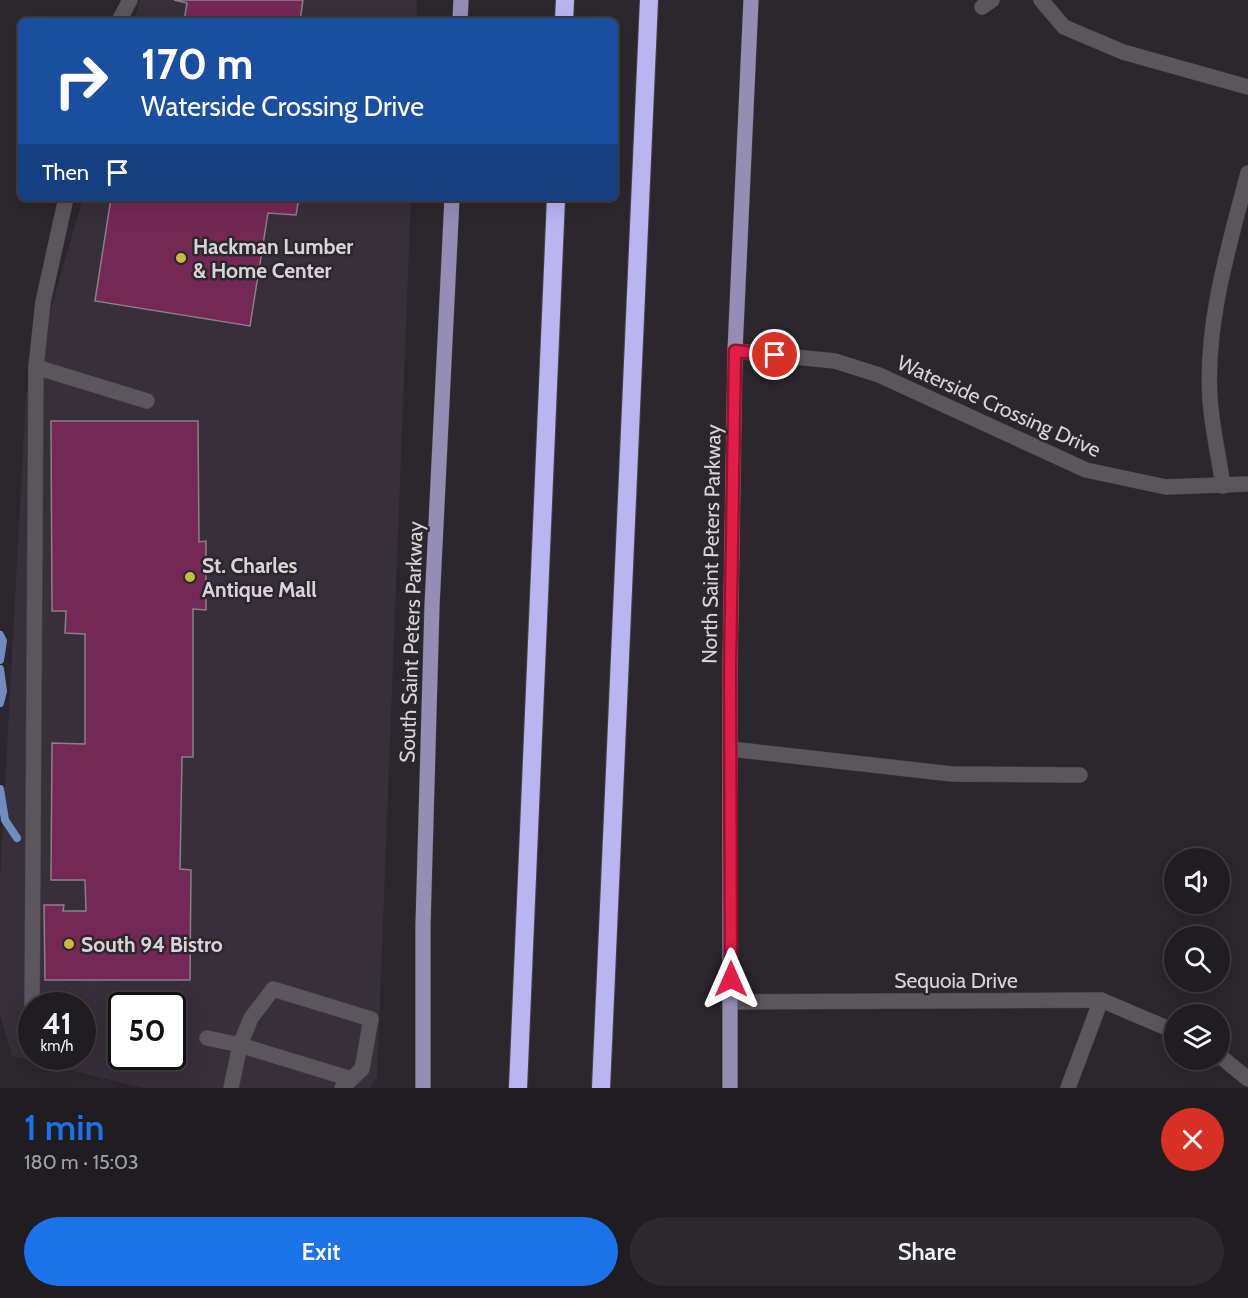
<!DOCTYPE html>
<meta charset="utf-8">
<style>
body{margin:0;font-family:Cabin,sans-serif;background:#2d2a2e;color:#f1f3f6;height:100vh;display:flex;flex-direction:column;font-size:22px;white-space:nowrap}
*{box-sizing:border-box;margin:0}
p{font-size:20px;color:#a2a2a5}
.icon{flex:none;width:33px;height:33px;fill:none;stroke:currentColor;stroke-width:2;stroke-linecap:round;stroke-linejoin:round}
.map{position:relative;height:1088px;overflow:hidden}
.details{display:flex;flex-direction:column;background:#201d21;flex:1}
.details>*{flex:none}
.hud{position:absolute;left:18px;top:18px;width:600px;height:183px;border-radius:9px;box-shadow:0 6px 24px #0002,0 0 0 2px #3d3b3f;background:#1a4fa0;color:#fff;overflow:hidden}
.fabs{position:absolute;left:1164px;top:848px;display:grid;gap:12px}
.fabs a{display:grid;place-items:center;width:66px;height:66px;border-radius:50%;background:#201d21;box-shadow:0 6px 24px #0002,0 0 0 2px #3d3b3f;font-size:30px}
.speed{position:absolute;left:18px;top:992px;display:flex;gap:12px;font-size:30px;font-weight:700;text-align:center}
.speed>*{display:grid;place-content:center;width:78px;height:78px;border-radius:50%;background:#201d21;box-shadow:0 6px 24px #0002,0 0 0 2px #3d3b3f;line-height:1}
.speed small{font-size:15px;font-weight:400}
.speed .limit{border:3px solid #111;border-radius:9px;background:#fff;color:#111}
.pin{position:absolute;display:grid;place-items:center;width:51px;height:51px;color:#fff;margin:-26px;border:3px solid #fff;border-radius:50%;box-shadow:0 2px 6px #0007}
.me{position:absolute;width:66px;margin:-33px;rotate:0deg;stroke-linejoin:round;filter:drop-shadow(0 0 4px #0008)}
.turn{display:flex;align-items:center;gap:21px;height:126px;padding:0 24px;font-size:27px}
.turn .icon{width:78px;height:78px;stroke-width:2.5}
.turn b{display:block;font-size:42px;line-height:51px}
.then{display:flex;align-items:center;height:57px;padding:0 24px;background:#0003;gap:12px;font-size:22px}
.round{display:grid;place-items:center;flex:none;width:63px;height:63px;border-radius:32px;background:#2d2a2e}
.overview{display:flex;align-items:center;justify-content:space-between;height:102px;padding:0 24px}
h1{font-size:36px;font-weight:600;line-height:45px;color:#1a73e8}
.button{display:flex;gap:12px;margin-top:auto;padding:12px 24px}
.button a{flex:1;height:69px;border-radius:36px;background:#1a73e8;color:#fff;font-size:24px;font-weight:600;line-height:69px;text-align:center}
.button a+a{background:#2d2a2e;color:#f1f3f6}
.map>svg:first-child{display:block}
.built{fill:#372f39;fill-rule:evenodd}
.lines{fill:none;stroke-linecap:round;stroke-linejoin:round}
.stream{stroke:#718dbf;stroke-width:8}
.building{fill:#742855;stroke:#898185;stroke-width:1.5}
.minor-casing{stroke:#464347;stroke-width:16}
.major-casing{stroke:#464347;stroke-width:16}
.highway-casing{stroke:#464347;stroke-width:20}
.minor{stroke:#5a565b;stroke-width:15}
.major{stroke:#948eb5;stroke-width:15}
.highway{stroke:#bab4f1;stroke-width:18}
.route-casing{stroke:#92132f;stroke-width:15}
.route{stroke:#e11d48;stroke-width:10}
.poi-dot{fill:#c9bb3b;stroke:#2b272c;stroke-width:2}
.labels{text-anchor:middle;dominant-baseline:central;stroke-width:5;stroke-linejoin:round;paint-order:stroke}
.poi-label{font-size:21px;font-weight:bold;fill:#d7d4d7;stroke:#2b272c;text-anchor:start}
.street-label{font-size:21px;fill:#d7d4d7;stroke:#2b272c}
</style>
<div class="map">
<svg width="1248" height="1088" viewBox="0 0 1248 1088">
<rect width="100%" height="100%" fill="#2b272c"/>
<!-- built -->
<g class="built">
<path d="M 140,0 L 417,0 L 417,21 L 134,21 Z"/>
<path d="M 83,198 L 411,198 L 377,1078 L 370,1088 L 143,1088 L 12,1056 L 0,1015 L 0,878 L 26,394 ZM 32,1005 L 82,1005 L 82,1056 L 32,1056 ZM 122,1005 L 172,1005 L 172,1056 L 122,1056 Z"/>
</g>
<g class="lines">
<!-- stream -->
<g class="stream">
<path d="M 0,635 L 3,641 L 0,660"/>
<path d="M 0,669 L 3,691 L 0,703"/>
<path d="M 0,789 L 5,820 L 17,838"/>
</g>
</g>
<!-- building -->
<g class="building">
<path d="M 174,0 L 303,0 L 300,21 L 184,21 L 187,3 Z"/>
<path d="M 111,198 L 299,198 L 296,215 L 268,213 L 250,326 L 95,301 Z"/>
<path d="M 51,421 L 198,421 L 199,542 L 206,541 L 206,610 L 193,609 L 193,757 L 182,757 L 180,869 L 191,870 L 190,980 L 45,980 L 44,905 L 64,905 L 63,911 L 86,911 L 85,880 L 51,880 L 52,743 L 85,744 L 85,634 L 65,633 L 66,611 L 52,611 Z"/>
</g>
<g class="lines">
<!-- minor casing -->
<g class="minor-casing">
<g id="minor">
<path d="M 1041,0 L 1064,27 L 1123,52 L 1248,87"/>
<path d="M 982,7 L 992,0"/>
<path d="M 119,21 L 130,0"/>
<path d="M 66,198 L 43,302 L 36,367 L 147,401"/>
<path d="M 735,351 L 835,361 L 879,375 L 1086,470 L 1166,487 L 1248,484"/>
<path d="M 1223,486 C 1219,457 1212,428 1210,399 C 1205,323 1229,246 1248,173"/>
<path d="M 731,749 L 952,774 L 1080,775"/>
<path d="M 731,1002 L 1101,1000 L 1174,1031"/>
<path d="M 32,1012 L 36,367"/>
<path d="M 207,1038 L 240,1045 L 251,1018 L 273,989 L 371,1019 L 362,1069 L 342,1088"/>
<path d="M 1220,1056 L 1248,1079"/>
<path d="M 231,1088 L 240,1045 L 351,1079"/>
<path d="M 1068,1088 L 1101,1000"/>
</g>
</g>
<!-- major casing -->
<g class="major-casing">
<g id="major">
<path d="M 460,21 L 461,0"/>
<path d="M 423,1088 L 423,925 L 432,606 L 452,198"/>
<path d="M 730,1088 L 730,668 L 735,351 L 751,0"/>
</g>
</g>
<!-- highway casing -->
<g class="highway-casing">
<g id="highway">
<path d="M 564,21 L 565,0"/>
<path d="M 518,1088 L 556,198"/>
<path d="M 601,1088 L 649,0"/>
</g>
</g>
<!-- minor -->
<use href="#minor" class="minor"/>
<!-- major -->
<use href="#major" class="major"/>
<!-- highway -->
<use href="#highway" class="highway"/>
</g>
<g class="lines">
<!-- route casing -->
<g class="route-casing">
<path id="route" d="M 731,979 L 730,668 L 735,351 L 775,355"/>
</g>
<!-- route -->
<use href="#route" class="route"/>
</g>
<!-- markers -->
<g class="poi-dot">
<circle cx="181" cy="258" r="6"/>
<circle cx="190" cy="577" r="6"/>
<circle cx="69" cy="944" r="6"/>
</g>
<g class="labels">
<!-- poi labels -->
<g class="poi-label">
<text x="193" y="246">Hackman Lumber<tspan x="193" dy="24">&amp; Home Center</tspan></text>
<text x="202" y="565">St. Charles<tspan x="202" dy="24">Antique Mall</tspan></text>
<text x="81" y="944">South 94 Bistro</text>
</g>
<!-- street labels -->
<g class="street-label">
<text transform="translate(999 406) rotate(24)">Waterside Crossing Drive</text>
<text transform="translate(711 544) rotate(-89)">North Saint Peters Parkway</text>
<text transform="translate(411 642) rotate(-88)">South Saint Peters Parkway</text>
<text x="956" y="980">Sequoia Drive</text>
</g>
</g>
</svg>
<div class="fabs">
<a><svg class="icon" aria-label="sound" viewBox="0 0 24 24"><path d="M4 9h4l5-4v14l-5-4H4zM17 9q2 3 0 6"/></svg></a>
<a><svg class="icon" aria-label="search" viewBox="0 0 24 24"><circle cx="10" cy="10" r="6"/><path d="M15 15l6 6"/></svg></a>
<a><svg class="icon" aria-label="layers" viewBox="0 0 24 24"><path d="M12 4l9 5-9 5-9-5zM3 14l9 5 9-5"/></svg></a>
</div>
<div class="speed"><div>41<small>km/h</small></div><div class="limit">50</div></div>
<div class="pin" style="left:775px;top:355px;background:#d93025"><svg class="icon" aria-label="arrive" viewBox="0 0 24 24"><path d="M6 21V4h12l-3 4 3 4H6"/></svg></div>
<svg class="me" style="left:731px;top:979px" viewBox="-20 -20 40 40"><path d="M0-17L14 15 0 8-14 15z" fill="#e11d48" stroke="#fff" stroke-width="4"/></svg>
<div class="hud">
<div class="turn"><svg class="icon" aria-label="right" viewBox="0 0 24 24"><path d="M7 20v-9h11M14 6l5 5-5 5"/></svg><div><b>170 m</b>Waterside Crossing Drive</div></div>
<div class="then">Then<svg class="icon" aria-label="arrive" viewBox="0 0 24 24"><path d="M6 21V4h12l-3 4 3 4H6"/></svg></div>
</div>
</div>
<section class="details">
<div class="overview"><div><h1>1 min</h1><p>180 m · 15:03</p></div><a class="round" style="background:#d93025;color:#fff"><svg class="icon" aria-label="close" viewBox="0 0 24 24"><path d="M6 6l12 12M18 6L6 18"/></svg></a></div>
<div class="button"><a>Exit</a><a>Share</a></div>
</section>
